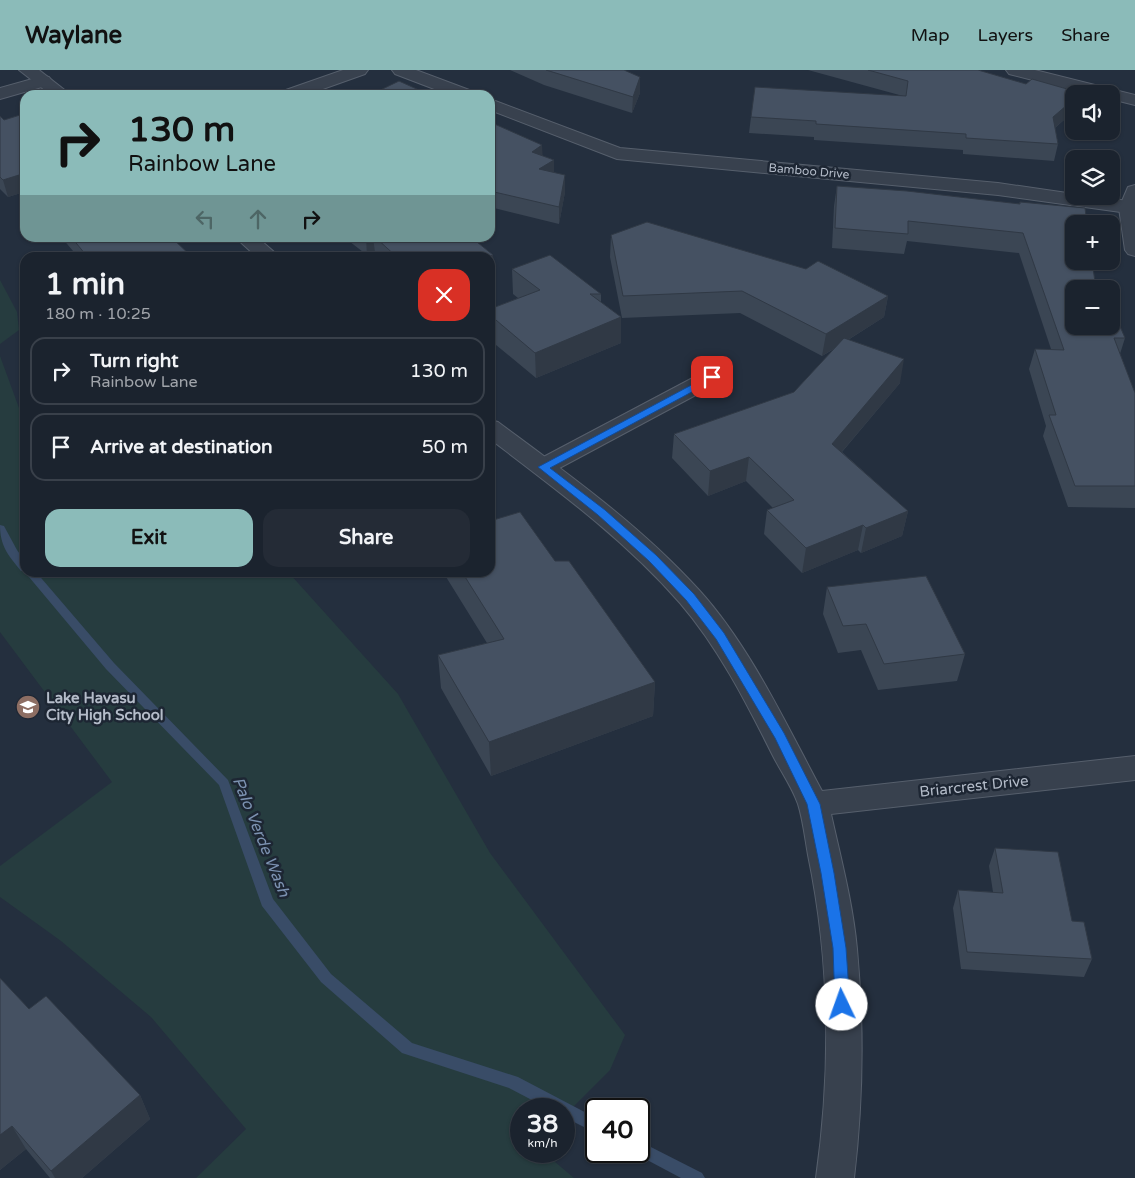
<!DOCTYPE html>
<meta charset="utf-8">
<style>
body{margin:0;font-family:"Varela Round",sans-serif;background:#242b36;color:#f1f3f6;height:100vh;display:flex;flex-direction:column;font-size:19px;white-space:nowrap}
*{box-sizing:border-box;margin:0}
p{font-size:16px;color:#a0a4aa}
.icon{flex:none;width:28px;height:28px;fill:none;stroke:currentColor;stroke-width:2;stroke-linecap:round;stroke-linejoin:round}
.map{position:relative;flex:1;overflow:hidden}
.panel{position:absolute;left:20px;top:182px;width:475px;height:325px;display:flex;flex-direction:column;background:#1b232e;border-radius:15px;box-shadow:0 1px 4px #0004,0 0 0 1px #39404a}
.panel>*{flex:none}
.banner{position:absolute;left:20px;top:20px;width:475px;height:152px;border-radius:15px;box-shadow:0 1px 4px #0004,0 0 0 1px #39404a;background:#8bbbb9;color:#111;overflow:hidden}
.controls{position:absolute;left:1065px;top:15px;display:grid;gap:10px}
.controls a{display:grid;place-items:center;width:55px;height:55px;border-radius:10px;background:#1b232e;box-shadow:0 1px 4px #0004,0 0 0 1px #39404a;font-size:25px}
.speed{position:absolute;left:510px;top:1028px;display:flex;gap:10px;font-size:25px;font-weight:700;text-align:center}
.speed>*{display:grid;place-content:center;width:65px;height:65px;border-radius:50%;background:#1b232e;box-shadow:0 1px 4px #0004,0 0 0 1px #39404a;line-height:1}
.speed small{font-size:12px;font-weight:400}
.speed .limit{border:2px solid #111;border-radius:8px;background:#fff;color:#111}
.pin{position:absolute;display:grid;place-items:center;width:42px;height:42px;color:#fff;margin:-21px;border-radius:10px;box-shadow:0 2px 8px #0006}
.me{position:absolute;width:55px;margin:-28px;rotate:357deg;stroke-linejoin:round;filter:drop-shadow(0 0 4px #0008)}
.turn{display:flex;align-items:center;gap:18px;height:105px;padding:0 25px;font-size:22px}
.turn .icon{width:65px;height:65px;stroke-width:2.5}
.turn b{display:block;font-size:35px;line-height:42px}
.lanes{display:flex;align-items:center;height:48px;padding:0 25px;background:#0003;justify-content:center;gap:25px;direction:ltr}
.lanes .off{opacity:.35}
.round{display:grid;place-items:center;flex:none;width:52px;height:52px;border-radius:15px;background:#242b36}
.headline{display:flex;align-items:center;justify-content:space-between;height:85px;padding:0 25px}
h1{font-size:30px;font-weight:800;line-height:38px}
.primary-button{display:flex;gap:10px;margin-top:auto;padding:10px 25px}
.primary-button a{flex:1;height:58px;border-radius:15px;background:#8bbbb9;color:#111;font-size:20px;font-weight:800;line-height:58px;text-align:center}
.primary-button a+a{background:#242b36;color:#f1f3f6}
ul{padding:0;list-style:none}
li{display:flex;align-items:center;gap:15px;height:68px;margin:0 10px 8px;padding:0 15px;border:2px solid #39404a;border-radius:15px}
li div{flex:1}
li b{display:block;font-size:19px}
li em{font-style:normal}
header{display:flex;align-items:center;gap:30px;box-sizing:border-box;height:70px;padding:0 25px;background:#8bbbb9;color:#111}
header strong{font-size:24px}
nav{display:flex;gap:28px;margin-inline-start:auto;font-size:18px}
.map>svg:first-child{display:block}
.green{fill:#263c3f}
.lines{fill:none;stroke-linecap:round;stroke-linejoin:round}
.stream{fill:#394c67;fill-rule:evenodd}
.minor-casing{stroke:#565f6c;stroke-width:2}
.tertiary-casing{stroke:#565f6c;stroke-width:2}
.minor{fill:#38414e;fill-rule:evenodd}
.tertiary{fill:#38414e;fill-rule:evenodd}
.wall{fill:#3b4654}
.shaded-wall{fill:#303945}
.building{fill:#455162;stroke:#303945}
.route{fill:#1a73e8;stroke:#114b97}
.labels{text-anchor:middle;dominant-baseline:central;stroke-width:5;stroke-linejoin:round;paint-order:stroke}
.far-street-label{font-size:12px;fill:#b4bcc9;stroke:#1d2633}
.poi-label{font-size:15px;font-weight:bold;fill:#b4bcc9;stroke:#1d2633;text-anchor:start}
.street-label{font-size:15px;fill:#b4bcc9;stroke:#1d2633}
.water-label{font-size:16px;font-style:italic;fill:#7c92b1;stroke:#1d2633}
</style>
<header>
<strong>Waylane</strong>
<nav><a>Map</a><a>Layers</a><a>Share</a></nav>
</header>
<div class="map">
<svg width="1135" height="1108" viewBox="0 0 1135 1108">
<rect width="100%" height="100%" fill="#242f3e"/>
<!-- green -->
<g class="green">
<path d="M 0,210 L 17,242 L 19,260 L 0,274 Z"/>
<path d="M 0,286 L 19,338 L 25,341 L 25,502 L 289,503 L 398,624 L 490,783 L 625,965 L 610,1000 L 564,1046 L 564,1039 L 521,1039 L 521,1081 L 542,1081 L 574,1108 L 196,1108 L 246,1059 L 151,947 L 61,871 L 0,827 L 0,796 L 112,712 L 0,562 Z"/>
</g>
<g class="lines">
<!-- stream -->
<g class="stream">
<path d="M 0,455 L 4,456 L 17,480 L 25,491 L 25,502 L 36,502 L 114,593 L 228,710 L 273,829 L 331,904 L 412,973 L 518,1007 L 596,1048 L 596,1063 L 564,1047 L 564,1039 L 549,1039 L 509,1018 L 402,983 L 321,912 L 262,836 L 219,715 L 106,599 L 24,501 L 21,501 C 8,485 0,476 0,455 Z"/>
<path d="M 639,1071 L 702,1103 L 705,1108 L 681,1108 L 634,1083 L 633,1081 L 639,1081 Z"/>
</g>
<!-- minor casing -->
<g class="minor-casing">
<g id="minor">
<path d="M 343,0 L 368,0 L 365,4 L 306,25 L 280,25 L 283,21 Z"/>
<path d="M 392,0 L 416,0 L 472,21 L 475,25 L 450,25 L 395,4 Z"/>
<path d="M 1006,0 L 1035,0 L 1135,25 L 1135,35 L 1111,29 L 1111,24 L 1087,24 L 1009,4 Z"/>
<path d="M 43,6 L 49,7 L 52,11 L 49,15 L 0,29 L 0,18 Z"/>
<path d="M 490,29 L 620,78 L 998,113 L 1074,124 L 1074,126 L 1093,126 L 1135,132 L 1135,144 L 998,125 L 617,89 L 490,40 Z"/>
<path d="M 712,300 L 720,302 L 723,307 L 720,312 L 552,402 L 543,405 L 534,402 L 531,397 L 534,392 L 704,302 Z"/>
</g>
</g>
<!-- tertiary casing -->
<g class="tertiary-casing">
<g id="tertiary">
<path d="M 19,0 L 39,0 L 71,25 L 51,25 Z"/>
<path d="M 1135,115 L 1135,186 L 1128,184 L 1125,180 L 1119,138 L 1128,117 Z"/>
<path d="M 236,168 L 258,168 L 281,188 L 258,188 Z"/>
<path d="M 490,350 L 498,352 C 568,404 640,455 699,520 C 750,576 786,654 822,721 L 1135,686 L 1135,710 L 831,744 C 841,789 853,834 857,879 C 864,955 863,1033 854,1108 L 816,1108 C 831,1001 830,890 808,785 C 805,768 803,750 798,734 C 792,717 780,700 772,684 C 746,632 718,577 680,533 C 624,469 557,420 490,369 Z"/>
</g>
</g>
<!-- minor -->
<use href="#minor" class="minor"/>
<!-- tertiary -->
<use href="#tertiary" class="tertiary"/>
</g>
<!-- wall -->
<g class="wall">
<path d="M 510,0 L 624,0 L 640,23 L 632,43 L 544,15 Z"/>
<path d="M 808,0 L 978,0 L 1026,14 L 1074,24 L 1074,41 L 1055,58 L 1058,74 L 1054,91 L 963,84 L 963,80 L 814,70 L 814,67 L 749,63 L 751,47 L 903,26 Z"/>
<path d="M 0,46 L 4,50 L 25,50 L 25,124 L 24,122 L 8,127 L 0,119 Z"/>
<path d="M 490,52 L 543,86 L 554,90 L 554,103 L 565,122 L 559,154 L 490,137 Z"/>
<path d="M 837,116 L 1019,134 L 1020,132 L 1096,219 L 1125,268 L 1120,284 L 1135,323 L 1135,438 L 1068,437 L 1043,366 L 1046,356 L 1029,299 L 1035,279 L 1051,279 L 1019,183 L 907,171 L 904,184 L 832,178 L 834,136 Z"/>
<path d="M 611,165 L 888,226 L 884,247 L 848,270 L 900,313 L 842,382 L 908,441 L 902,466 L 861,483 L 858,480 L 802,503 L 764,464 L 767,440 L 773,438 L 746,411 L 708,426 L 672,388 L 674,364 L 794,322 L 834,279 L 822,286 L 740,243 L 622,248 L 610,187 Z"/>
<path d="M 62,168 L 172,168 L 193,188 L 79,188 Z"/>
<path d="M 345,168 L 472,168 L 493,185 L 494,202 L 490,188 L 380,188 L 375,182 L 367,185 Z"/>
<path d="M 512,199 L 601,224 L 601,232 L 621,247 L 621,273 L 536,308 L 490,270 L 490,239 L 518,228 L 513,224 Z"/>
<path d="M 555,491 L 655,612 L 653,646 L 491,706 L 441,618 L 438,585 L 487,573 L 443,502 L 490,502 Z"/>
<path d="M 827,517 L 965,584 L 957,611 L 878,620 L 861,580 L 838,583 L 823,544 Z"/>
<path d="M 995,778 L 1072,851 L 1092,889 L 1084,907 L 961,899 L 953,838 L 958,820 L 993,822 L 989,796 Z"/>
<path d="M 0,908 L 29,939 L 140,1025 L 150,1049 L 82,1108 L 50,1108 L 26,1079 L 0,1100 Z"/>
</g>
<!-- shaded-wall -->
<g class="shaded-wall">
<path d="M 640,7 L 640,23 L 632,43 L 633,27 Z"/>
<path d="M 1074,29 L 1074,41 L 1049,63 L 1053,47 Z"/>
<path d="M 542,75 L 543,92 L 532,82 Z"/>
<path d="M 554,90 L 554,107 L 539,99 Z"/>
<path d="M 19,105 L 24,122 L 8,127 L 3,110 Z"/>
<path d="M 565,105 L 565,122 L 559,154 L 559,137 Z"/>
<path d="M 366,168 L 373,168 L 375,182 L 367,185 Z"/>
<path d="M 493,185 L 494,202 L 490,203 L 490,188 L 485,188 Z"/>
<path d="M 888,226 L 884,247 L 822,286 L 826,264 Z"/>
<path d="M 621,247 L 621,273 L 536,308 L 535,283 Z"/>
<path d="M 904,289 L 900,313 L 828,398 L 832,374 Z"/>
<path d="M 749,387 L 746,411 L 708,426 L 710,401 Z"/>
<path d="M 908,441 L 902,466 L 861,483 L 866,458 Z"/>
<path d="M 863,455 L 858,480 L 802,503 L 806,478 Z"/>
<path d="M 655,612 L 653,646 L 491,706 L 489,672 Z"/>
<path d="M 140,1025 L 150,1049 L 82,1108 L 55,1108 L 51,1101 Z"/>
<path d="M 12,1056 L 26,1079 L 0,1100 L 0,1065 Z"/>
</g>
<!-- building -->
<g class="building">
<path d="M 546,0 L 624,0 L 640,7 L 633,27 Z"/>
<path d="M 868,0 L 978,0 L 1026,14 L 1032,9 L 1081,23 L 1080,24 L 1074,24 L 1074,29 L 1053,47 L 1058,74 L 966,68 L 966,64 L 816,54 L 816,51 L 751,47 L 755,17 L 906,26 L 908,11 Z"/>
<path d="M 399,11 L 430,25 L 370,25 Z"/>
<path d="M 20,45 L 25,50 L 25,113 L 19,105 L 3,110 L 0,107 L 0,46 L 4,50 Z"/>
<path d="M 490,52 L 542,75 L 532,82 L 554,90 L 539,99 L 565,105 L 559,137 L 490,121 L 490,112 L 496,108 L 490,106 Z"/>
<path d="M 837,116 L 907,121 L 1020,134 L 1020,132 L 1085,138 L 1087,154 L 1074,154 L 1074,191 L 1092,191 L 1096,219 L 1074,219 L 1074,256 L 1111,256 L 1111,235 L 1125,268 L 1114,268 L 1135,323 L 1135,416 L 1075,416 L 1049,345 L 1056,345 L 1035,279 L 1064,280 L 1023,163 L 908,151 L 908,164 L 835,158 Z"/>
<path d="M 647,152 L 806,199 L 818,191 L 888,226 L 826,264 L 742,221 L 623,226 L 611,165 Z"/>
<path d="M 72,168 L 172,168 L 193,188 L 86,188 L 84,185 L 86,185 Z"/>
<path d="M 376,168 L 472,168 L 493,185 L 485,188 L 398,188 Z"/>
<path d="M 550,185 L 601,224 L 590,224 L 621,247 L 535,283 L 490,245 L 490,239 L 540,220 L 512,199 Z"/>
<path d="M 844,268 L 904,289 L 832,374 L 908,441 L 866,458 L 863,455 L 806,478 L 767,440 L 794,430 L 749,387 L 710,401 L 674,364 L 794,322 Z"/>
<path d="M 520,442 L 555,491 L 569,491 L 655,612 L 489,672 L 438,585 L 504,569 L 462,502 L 490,502 L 490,451 Z"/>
<path d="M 926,506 L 965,584 L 884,594 L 866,554 L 843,556 L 827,517 Z"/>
<path d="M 995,778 L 1058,782 L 1072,851 L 1084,852 L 1092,889 L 967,882 L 958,820 L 1003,823 Z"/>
<path d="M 0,908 L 29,939 L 46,926 L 140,1025 L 51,1101 L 12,1056 L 0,1065 Z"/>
</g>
<!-- route -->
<path class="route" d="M 712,304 L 717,307 L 716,309 L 550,398 L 605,440 L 656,485 L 694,524 L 724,563 L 784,663 L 820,734 L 834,803 L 846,878 L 850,935 L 848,939 L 842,941 L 837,939 L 835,935 L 833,878 L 821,803 L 807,734 L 775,668 L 716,569 L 686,530 L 649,491 L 598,445 L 538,397 Z"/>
<!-- icons -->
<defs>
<g id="school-disc" transform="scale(1.25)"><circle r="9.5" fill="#8d6e63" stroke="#1d2633"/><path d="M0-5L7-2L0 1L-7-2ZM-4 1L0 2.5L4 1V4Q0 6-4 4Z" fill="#fff"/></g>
</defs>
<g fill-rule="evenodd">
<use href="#school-disc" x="28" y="637"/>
</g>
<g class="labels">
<!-- far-street labels -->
<g class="far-street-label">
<text transform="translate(809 101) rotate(5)">Bamboo Drive</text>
</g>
<!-- poi labels -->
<g class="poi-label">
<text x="46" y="628">Lake Havasu<tspan x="46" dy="17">City High School</tspan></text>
</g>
<!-- street labels -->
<g class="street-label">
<text transform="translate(974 716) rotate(-6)">Briarcrest Drive</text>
</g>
<!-- water labels -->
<g class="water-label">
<text transform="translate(261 767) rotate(68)">Palo Verde Wash</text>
</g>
</g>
</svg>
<div class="controls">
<a><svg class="icon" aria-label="sound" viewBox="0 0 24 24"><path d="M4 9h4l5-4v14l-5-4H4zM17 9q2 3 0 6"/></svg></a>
<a><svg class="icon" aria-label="layers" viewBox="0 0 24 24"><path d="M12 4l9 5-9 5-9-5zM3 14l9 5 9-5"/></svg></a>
<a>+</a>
<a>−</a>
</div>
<div class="speed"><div>38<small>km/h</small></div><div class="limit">40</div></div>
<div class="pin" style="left:712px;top:307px;background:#d93025"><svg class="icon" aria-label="arrive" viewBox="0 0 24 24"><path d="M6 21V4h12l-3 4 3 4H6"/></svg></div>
<svg class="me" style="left:842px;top:935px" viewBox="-20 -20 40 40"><circle r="19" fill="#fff"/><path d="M0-13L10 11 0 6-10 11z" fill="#1a73e8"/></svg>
<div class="banner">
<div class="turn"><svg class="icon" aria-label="right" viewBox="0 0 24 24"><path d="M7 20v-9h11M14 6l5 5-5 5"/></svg><div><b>130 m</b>Rainbow Lane</div></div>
<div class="lanes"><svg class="icon off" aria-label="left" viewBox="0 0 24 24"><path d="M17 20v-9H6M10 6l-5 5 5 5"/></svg><svg class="icon off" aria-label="ahead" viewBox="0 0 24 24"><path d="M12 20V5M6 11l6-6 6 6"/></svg><svg class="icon" aria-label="right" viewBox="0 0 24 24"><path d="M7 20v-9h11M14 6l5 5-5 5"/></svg></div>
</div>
<section class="panel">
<div class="headline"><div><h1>1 min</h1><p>180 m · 10:25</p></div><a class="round" style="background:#d93025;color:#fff"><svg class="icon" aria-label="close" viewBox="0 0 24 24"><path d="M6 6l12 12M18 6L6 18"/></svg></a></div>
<ul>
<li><svg class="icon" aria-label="right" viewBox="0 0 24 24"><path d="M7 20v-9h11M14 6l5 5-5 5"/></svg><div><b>Turn right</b><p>Rainbow Lane</p></div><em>130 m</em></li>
<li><svg class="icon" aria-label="arrive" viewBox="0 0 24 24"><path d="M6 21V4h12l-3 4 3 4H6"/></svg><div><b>Arrive at destination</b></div><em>50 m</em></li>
</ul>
<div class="primary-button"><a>Exit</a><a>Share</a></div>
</section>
</div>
